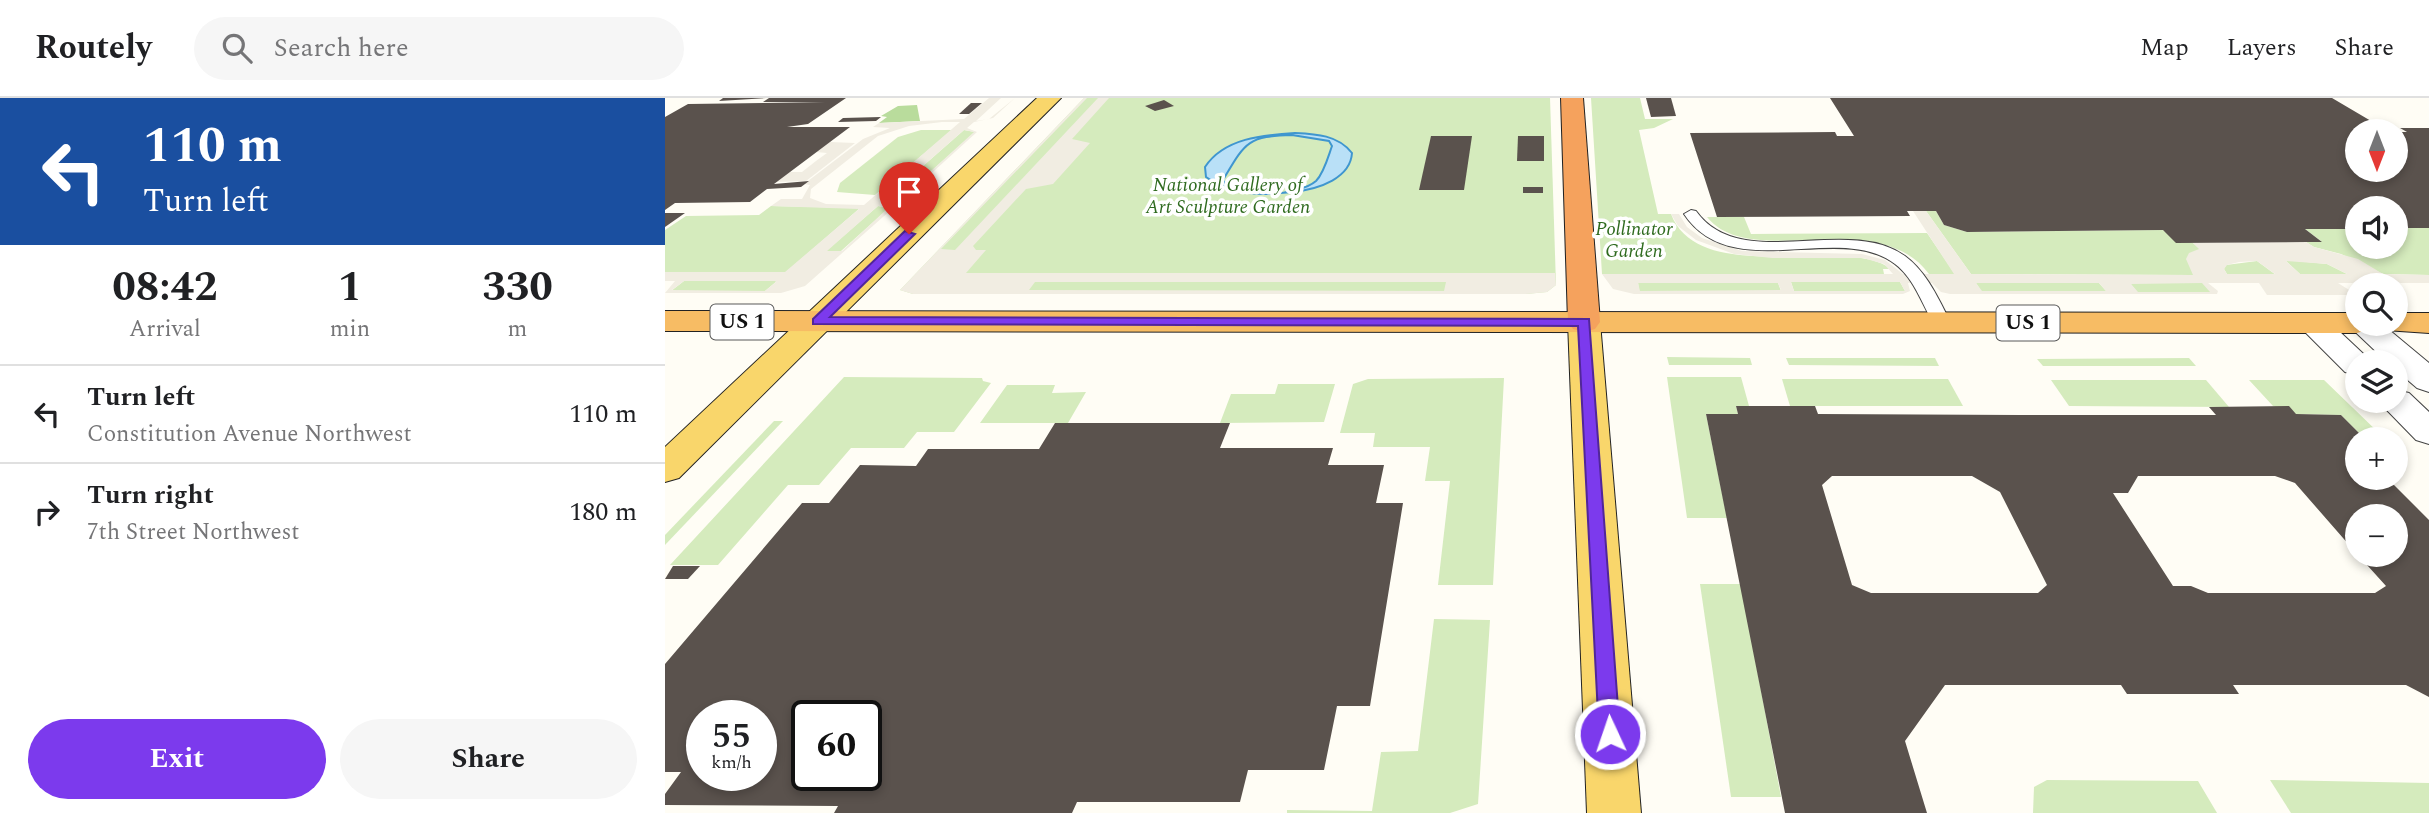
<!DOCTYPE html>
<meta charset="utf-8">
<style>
body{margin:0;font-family:Spectral,serif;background:#f6f6f6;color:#202124;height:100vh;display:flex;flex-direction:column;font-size:26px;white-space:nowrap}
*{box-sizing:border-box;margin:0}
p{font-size:23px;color:#757577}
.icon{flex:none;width:38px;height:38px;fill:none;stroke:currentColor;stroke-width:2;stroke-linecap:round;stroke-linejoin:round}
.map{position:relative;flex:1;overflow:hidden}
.sheet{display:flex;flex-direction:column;background:#fff;width:665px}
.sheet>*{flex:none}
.banner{background:#1a4fa0;color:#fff;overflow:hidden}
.needle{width:46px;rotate:180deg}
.fabs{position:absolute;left:1680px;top:21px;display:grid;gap:14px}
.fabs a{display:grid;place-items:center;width:63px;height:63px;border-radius:50%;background:#fff;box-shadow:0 4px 10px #0003;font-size:35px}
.speed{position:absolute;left:21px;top:602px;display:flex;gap:14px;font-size:35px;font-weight:700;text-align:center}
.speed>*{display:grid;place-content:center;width:91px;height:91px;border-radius:50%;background:#fff;box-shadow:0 4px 10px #0003;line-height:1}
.speed small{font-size:18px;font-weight:400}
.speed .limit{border:4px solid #111;border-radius:10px;background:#fff;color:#111}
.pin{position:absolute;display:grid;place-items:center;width:60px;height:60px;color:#fff;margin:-72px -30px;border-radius:50% 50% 50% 0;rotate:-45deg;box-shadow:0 0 7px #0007}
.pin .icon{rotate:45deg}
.me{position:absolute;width:77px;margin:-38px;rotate:357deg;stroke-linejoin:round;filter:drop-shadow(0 0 5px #0008)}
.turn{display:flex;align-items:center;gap:24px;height:147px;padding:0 28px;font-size:32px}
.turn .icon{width:91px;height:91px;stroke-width:2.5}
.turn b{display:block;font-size:49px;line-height:60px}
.eta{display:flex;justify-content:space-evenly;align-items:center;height:119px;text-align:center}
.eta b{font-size:42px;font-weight:700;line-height:49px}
.primary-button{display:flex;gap:14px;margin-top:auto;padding:14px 28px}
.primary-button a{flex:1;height:80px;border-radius:42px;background:#7c3aed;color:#fff;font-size:28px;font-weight:700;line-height:80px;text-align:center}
.primary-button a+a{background:#f6f6f6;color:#202124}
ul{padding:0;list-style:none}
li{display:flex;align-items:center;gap:21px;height:98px;padding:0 28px;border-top:2px solid #e0e0e0}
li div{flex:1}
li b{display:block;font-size:26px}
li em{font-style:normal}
header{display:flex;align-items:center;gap:42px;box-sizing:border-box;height:98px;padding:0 35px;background:#fff;border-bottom:2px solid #e0e0e0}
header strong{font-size:33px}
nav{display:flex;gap:38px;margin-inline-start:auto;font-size:24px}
.search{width:490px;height:63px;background:#f6f6f6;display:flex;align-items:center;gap:18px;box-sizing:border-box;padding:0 24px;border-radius:38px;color:#757577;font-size:26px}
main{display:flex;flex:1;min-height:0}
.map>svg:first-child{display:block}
.green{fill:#d5ebbd}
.forest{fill:#b9dc9c}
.plaza{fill:#f1ede2;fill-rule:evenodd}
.water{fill:#b9e0f7;stroke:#3f96cf;stroke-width:2;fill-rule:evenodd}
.building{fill:#5a524d;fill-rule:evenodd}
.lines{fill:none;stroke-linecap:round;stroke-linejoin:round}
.service-casing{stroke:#444;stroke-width:2}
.tertiary-casing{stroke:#444;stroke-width:2}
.primary-casing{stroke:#222;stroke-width:2}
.trunk-casing{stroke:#222;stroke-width:2}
.motorway-casing{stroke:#222;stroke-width:2}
.service{fill:#fff;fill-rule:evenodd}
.tertiary{fill:#fff;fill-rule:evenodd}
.primary{fill:#f9d66b;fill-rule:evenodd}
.trunk{fill:#f7bc64;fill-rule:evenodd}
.motorway{fill:#f5a25d;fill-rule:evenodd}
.route{fill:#7c3aed;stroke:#51269a;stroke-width:2}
.labels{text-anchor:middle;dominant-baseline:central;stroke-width:7;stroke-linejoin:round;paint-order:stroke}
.far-park-label{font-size:19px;font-style:italic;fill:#2f6b1f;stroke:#fff}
.shield{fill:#fff;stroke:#585858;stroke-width:2}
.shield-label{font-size:21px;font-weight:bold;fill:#111}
</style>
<header>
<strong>Routely</strong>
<div class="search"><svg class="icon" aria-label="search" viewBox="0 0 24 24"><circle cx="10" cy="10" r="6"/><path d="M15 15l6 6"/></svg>Search here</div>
<nav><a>Map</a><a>Layers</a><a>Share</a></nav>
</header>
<main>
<section class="sheet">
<div class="banner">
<div class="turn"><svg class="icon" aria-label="left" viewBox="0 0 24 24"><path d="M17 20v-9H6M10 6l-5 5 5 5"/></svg><div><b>110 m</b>Turn left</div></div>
</div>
<div class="eta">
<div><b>08:42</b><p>Arrival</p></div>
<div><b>1</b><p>min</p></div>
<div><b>330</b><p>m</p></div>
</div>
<ul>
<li><svg class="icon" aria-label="left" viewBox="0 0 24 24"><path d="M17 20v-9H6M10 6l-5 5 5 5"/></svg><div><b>Turn left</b><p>Constitution Avenue Northwest</p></div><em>110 m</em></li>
<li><svg class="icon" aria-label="right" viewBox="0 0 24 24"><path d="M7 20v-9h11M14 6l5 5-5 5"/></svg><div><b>Turn right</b><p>7th Street Northwest</p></div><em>180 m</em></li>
</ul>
<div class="primary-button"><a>Exit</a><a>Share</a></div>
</section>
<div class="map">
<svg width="1764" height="715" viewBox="0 0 1764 715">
<rect width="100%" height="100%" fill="#fffdf5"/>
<!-- green -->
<g class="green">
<path d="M 419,0 L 885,0 L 891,187 L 882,194 L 861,196 L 248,196 L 235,192 Z"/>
<path d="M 926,0 L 975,0 L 980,21 L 1008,21 L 989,30 L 974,32 L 993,116 L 1006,116 C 1035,191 1180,136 1226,171 L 1218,171 L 1219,176 L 937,176 Z"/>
<path d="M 256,32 L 287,32 L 210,97 L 172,94 L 175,85 L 233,39 Z"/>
<path d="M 299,32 L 310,34 L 244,93 L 225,97 Z"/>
<path d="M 106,108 L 195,110 L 120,175 L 0,174 L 0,132 L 21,118 L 94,117 Z"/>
<path d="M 213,108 L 224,110 L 176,153 L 161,153 Z"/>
<path d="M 1261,113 L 1271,113 L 1279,127 L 1302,134 L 1498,132 L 1528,145 L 1535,151 L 1529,177 L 1306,176 Z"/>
<path d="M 1042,119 L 1079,119 L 1086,136 L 1262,135 L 1290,176 L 1264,176 C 1212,106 1086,174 1042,119 Z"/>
<path d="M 1731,130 L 1764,130 L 1764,177 L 1718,176 L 1676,156 L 1649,149 L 1641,144 L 1656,143 L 1640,131 L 1692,131 L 1692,149 L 1731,149 Z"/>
<path d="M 1620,162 L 1662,166 L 1684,177 L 1635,176 Z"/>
<path d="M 1592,163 L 1611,177 L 1562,176 L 1559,171 L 1561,167 Z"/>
<path d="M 19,183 L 112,183 L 100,193 L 6,193 Z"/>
<path d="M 973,184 L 1113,185 L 1116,193 L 974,193 Z"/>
<path d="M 1126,184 L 1235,184 L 1240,193 L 1129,193 Z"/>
<path d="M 1311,185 L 1434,185 L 1442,194 L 1316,193 Z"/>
<path d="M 1465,185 L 1538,185 L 1546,194 L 1472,194 Z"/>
<path d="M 1002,259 L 1085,260 L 1087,267 L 1004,267 Z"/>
<path d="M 1121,260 L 1270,260 L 1274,268 L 1124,267 Z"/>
<path d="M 1524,260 L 1531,268 L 1378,268 L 1372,261 Z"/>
<path d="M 179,279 L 317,280 L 318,283 L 326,285 L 289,334 L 252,334 L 239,350 L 186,350 L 154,387 L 123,387 L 53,467 L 5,467 Z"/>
<path d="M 1002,279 L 1076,279 L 1084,308 L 1071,308 L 1073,316 L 1041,316 L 1062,420 L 1022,420 Z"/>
<path d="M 839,280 L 828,487 L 773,487 L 785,383 L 760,383 L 765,349 L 708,349 L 710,335 L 675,335 L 688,286 L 703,281 Z"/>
<path d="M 1117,281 L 1283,281 L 1298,308 L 1125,308 Z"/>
<path d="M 1386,282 L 1541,282 L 1564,309 L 1404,308 Z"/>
<path d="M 1584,282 L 1659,282 L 1715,336 L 1695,336 L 1676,317 L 1631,316 L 1608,308 Z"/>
<path d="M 613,286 L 670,286 L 659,324 L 555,325 L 566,296 L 610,296 Z"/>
<path d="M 342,287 L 390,287 L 387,295 L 421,294 L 403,325 L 315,325 Z"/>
<path d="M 109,323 L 118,323 L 0,447 L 0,437 Z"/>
<path d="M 1035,486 L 1076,486 L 1116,699 L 1066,699 Z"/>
<path d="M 769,521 L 825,522 L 813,706 L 785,715 L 622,715 L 622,712 L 707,713 L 716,654 L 753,653 Z"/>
<path d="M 1382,682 L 1533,683 L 1552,715 L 1368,715 L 1369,689 Z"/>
<path d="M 1605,682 L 1764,685 L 1764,715 L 1626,715 Z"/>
</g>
<!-- forest -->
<path class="forest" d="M 252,7 L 255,23 L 214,25 L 222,19 L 216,18 L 233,8 Z"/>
<!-- plaza -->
<g class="plaza">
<path d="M 324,0 L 336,0 L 311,23 L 324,21 L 350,0 L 328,20 L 309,24 L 302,30 L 312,34 L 248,92 L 224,98 L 215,106 L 227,111 L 140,188 L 116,195 L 0,195 L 10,183 L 0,183 L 0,174 L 120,174 L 194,111 L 106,108 L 116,101 L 137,101 L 145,87 L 139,86 L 198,41 L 225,30 L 208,29 L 214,25 L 299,21 ZM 277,24 L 295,24 L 199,107 L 161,106 L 145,100 L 146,91 L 213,38 L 244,28 ZM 299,32 L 309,34 L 244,93 L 226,96 ZM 213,108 L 223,110 L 177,153 L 162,153 ZM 19,183 L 110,183 L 111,184 L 100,193 L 7,192 Z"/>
<path d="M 419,0 L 422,0 L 276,151 L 290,152 L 433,0 L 444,0 L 407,41 L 425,45 L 388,86 L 361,91 L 308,148 L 311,152 L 321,152 L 301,175 L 890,175 L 891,187 L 882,194 L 861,196 L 248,196 L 235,192 ZM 370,184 L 781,184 L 779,193 L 364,192 Z"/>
<path d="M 165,44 L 190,45 L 141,83 L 111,84 L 125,74 L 137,74 L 151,63 L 162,55 L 151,54 Z"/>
<path d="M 1248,113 L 1261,113 L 1306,176 L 1528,177 L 1521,161 L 1524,155 L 1534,151 L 1528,145 L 1641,144 L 1649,149 L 1693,161 L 1718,176 L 1764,177 L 1764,185 L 1673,185 L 1692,197 L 1602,197 L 1594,185 L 1543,185 L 1553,193 L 1552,196 L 1285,196 L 1276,194 L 1267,185 L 1243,185 L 1245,193 L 1238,196 L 969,196 L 948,191 L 937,176 L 1228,176 L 1219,166 L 1198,160 L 1107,160 L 1069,156 L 1031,142 L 1013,128 L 1006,116 L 1014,116 L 1022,129 L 1037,140 L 1077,153 L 1197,156 L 1220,162 L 1238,176 L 1289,176 ZM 1592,163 L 1610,176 L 1562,176 L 1559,171 L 1562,167 L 1574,164 ZM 1621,163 L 1662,166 L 1682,176 L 1635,176 ZM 1126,184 L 1235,184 L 1240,193 L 1129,193 ZM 973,185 L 1113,185 L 1116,192 L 975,193 ZM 1311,185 L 1434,185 L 1441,193 L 1317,193 ZM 1537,185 L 1545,194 L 1473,194 L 1466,186 Z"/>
</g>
<!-- water -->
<path class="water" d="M 630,35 C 651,36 673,37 687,55 C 684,103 572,104 541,79 L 540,69 C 559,40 598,37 630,35 ZM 627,37 L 664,43 L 667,48 C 663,59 659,75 651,83 C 634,98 569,103 558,82 C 580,45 582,38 627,37 Z"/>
<!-- building -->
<g class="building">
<path d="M 58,0 L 101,0 L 54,3 Z"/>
<path d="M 104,0 L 181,0 L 143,26 L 122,29 L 185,29 L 109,86 L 144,83 L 136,89 L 102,91 L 85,104 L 10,105 L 0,112 L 0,19 L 23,6 L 160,4 L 98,4 Z"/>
<path d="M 981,0 L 1006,0 L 1011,18 L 986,19 Z"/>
<path d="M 1165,0 L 1667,0 L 1723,33 L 1692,33 L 1692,72 L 1731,72 L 1731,34 L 1742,34 L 1735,30 L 1764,30 L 1764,130 L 1731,130 L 1731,110 L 1692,110 L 1692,131 L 1640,131 L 1657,144 L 1641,144 L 1511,145 L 1498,132 L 1302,134 L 1279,127 L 1271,113 L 1242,113 L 1245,118 L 1052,119 L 1025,35 L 1170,34 L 1172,38 L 1189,38 Z"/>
<path d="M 499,2 L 509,8 L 490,13 L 480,8 Z"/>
<path d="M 306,5 L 317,5 L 304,16 L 294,16 Z"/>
<path d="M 216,19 L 211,23 L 173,24 L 178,20 Z"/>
<path d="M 766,38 L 807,38 L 799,92 L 754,92 Z"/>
<path d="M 853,38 L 879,38 L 879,63 L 852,63 Z"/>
<rect x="858" y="89" width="20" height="6"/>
<path d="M 0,115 L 20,115 L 0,129 Z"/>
<path d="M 1071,308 L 1150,308 L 1153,316 L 1354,317 L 1551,317 L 1544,309 L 1624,308 L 1631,316 L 1676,317 L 1700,341 L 1692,341 L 1692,380 L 1722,380 L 1764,422 L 1764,599 L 1741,587 L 1568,587 L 1574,596 L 1462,596 L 1456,587 L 1280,587 L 1240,643 L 1262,715 L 1120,715 L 1041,316 L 1073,316 ZM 1167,378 L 1307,378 L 1335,394 L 1382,487 L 1373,495 L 1206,495 L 1187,487 L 1157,387 ZM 1473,378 L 1610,378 L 1630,385 L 1692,456 L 1692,418 L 1731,418 L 1731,457 L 1693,457 L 1721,488 L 1710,495 L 1543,495 L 1526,488 L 1508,488 L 1448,395 L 1463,395 Z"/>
<path d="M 390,325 L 565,325 L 555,350 L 668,350 L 663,367 L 719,367 L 711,405 L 738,405 L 705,608 L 672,608 L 659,672 L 583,672 L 575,704 L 412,704 L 407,715 L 169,715 L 173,708 L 0,707 L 0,696 L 16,674 L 0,674 L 0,566 L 137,405 L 164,405 L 195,367 L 251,368 L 263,351 L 374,351 ZM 37,618 L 96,618 L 96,677 L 37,677 ZM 142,618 L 201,618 L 201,677 L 142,677 Z"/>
<path d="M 8,468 L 35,468 L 23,481 L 0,481 Z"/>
</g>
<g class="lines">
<!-- service casing -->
<g class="service-casing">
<path id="service" d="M 1026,112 L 1031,113 C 1076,176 1182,116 1240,158 C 1262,174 1274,202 1286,225 L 1283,229 L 1271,229 C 1257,208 1251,182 1230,166 C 1174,123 1067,188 1019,116 Z"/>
</g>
<!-- tertiary casing -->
<g class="tertiary-casing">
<g id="tertiary">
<path d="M 1647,215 L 1658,218 L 1707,264 L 1692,264 L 1692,277 L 1680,274 L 1631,225 L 1636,218 Z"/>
<path d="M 1692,218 L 1692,226 L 1717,226 L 1764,265 L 1764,294 L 1752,290 L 1731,272 L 1731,264 L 1722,264 L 1682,226 Z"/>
<path d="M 1731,292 L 1744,295 L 1764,314 L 1764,346 L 1751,342 L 1713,303 L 1731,303 Z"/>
</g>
</g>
<!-- primary casing -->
<g class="primary-casing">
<g id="primary">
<path d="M 372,0 L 396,0 L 14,380 L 0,384 L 0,349 Z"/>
<path d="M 919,214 L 930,217 L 935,224 L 976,715 L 922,715 L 903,224 L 908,217 Z"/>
</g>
</g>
<!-- trunk casing -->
<g class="trunk-casing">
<g id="trunk">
<path d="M 0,213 L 1692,215 L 1692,226 L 1708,226 L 1703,232 L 1692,235 L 0,233 Z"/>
<path d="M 1731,215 L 1764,215 L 1764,235 L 1720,232 L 1715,226 L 1731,226 Z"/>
</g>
</g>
<!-- motorway casing -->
<g class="motorway-casing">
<path id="motorway" d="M 896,0 L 918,0 L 935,224 L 930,231 L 919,234 L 908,231 L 903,224 Z"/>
</g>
<!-- service -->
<use href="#service" class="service"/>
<!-- tertiary -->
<use href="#tertiary" class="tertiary"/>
<!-- primary -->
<use href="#primary" class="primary"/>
<!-- trunk -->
<use href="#trunk" class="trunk"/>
<!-- motorway -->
<use href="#motorway" class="motorway"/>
</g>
<!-- route -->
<path class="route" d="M 240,133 L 250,136 L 165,219 L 924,221 L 955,636 L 952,643 L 945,645 L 937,643 L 934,636 L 913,228 L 148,226 L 148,221 Z"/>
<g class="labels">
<!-- far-park labels -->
<g class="far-park-label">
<text x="563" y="87">National Gallery of<tspan x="563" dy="22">Art Sculpture Garden</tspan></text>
<text x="969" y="131">Pollinator<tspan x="969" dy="22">Garden</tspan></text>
</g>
<!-- shield labels -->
<g class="shield">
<rect x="45.5" y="206.5" width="63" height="35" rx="5"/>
<rect x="1331.5" y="207.5" width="63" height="35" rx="5"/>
</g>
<g class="shield-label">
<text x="77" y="224">US 1</text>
<text x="1363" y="225">US 1</text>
</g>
</g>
</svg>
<div class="fabs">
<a><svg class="needle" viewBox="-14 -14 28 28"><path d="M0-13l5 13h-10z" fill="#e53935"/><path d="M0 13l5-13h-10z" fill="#757577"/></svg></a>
<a><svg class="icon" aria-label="sound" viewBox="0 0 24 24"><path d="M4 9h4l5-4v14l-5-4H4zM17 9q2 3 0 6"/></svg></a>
<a><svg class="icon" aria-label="search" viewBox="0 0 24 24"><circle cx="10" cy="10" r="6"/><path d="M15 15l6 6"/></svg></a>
<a><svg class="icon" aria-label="layers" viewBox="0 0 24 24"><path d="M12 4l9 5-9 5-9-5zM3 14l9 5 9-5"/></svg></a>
<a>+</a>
<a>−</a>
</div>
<div class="speed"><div>55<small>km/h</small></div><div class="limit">60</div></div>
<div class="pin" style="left:244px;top:136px;background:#d93025"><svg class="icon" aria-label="arrive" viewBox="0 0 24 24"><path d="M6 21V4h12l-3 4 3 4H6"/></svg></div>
<svg class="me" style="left:945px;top:636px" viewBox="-20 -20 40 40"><circle r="17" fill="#7c3aed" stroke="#fff" stroke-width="3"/><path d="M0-11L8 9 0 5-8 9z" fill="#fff"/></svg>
</div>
</main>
